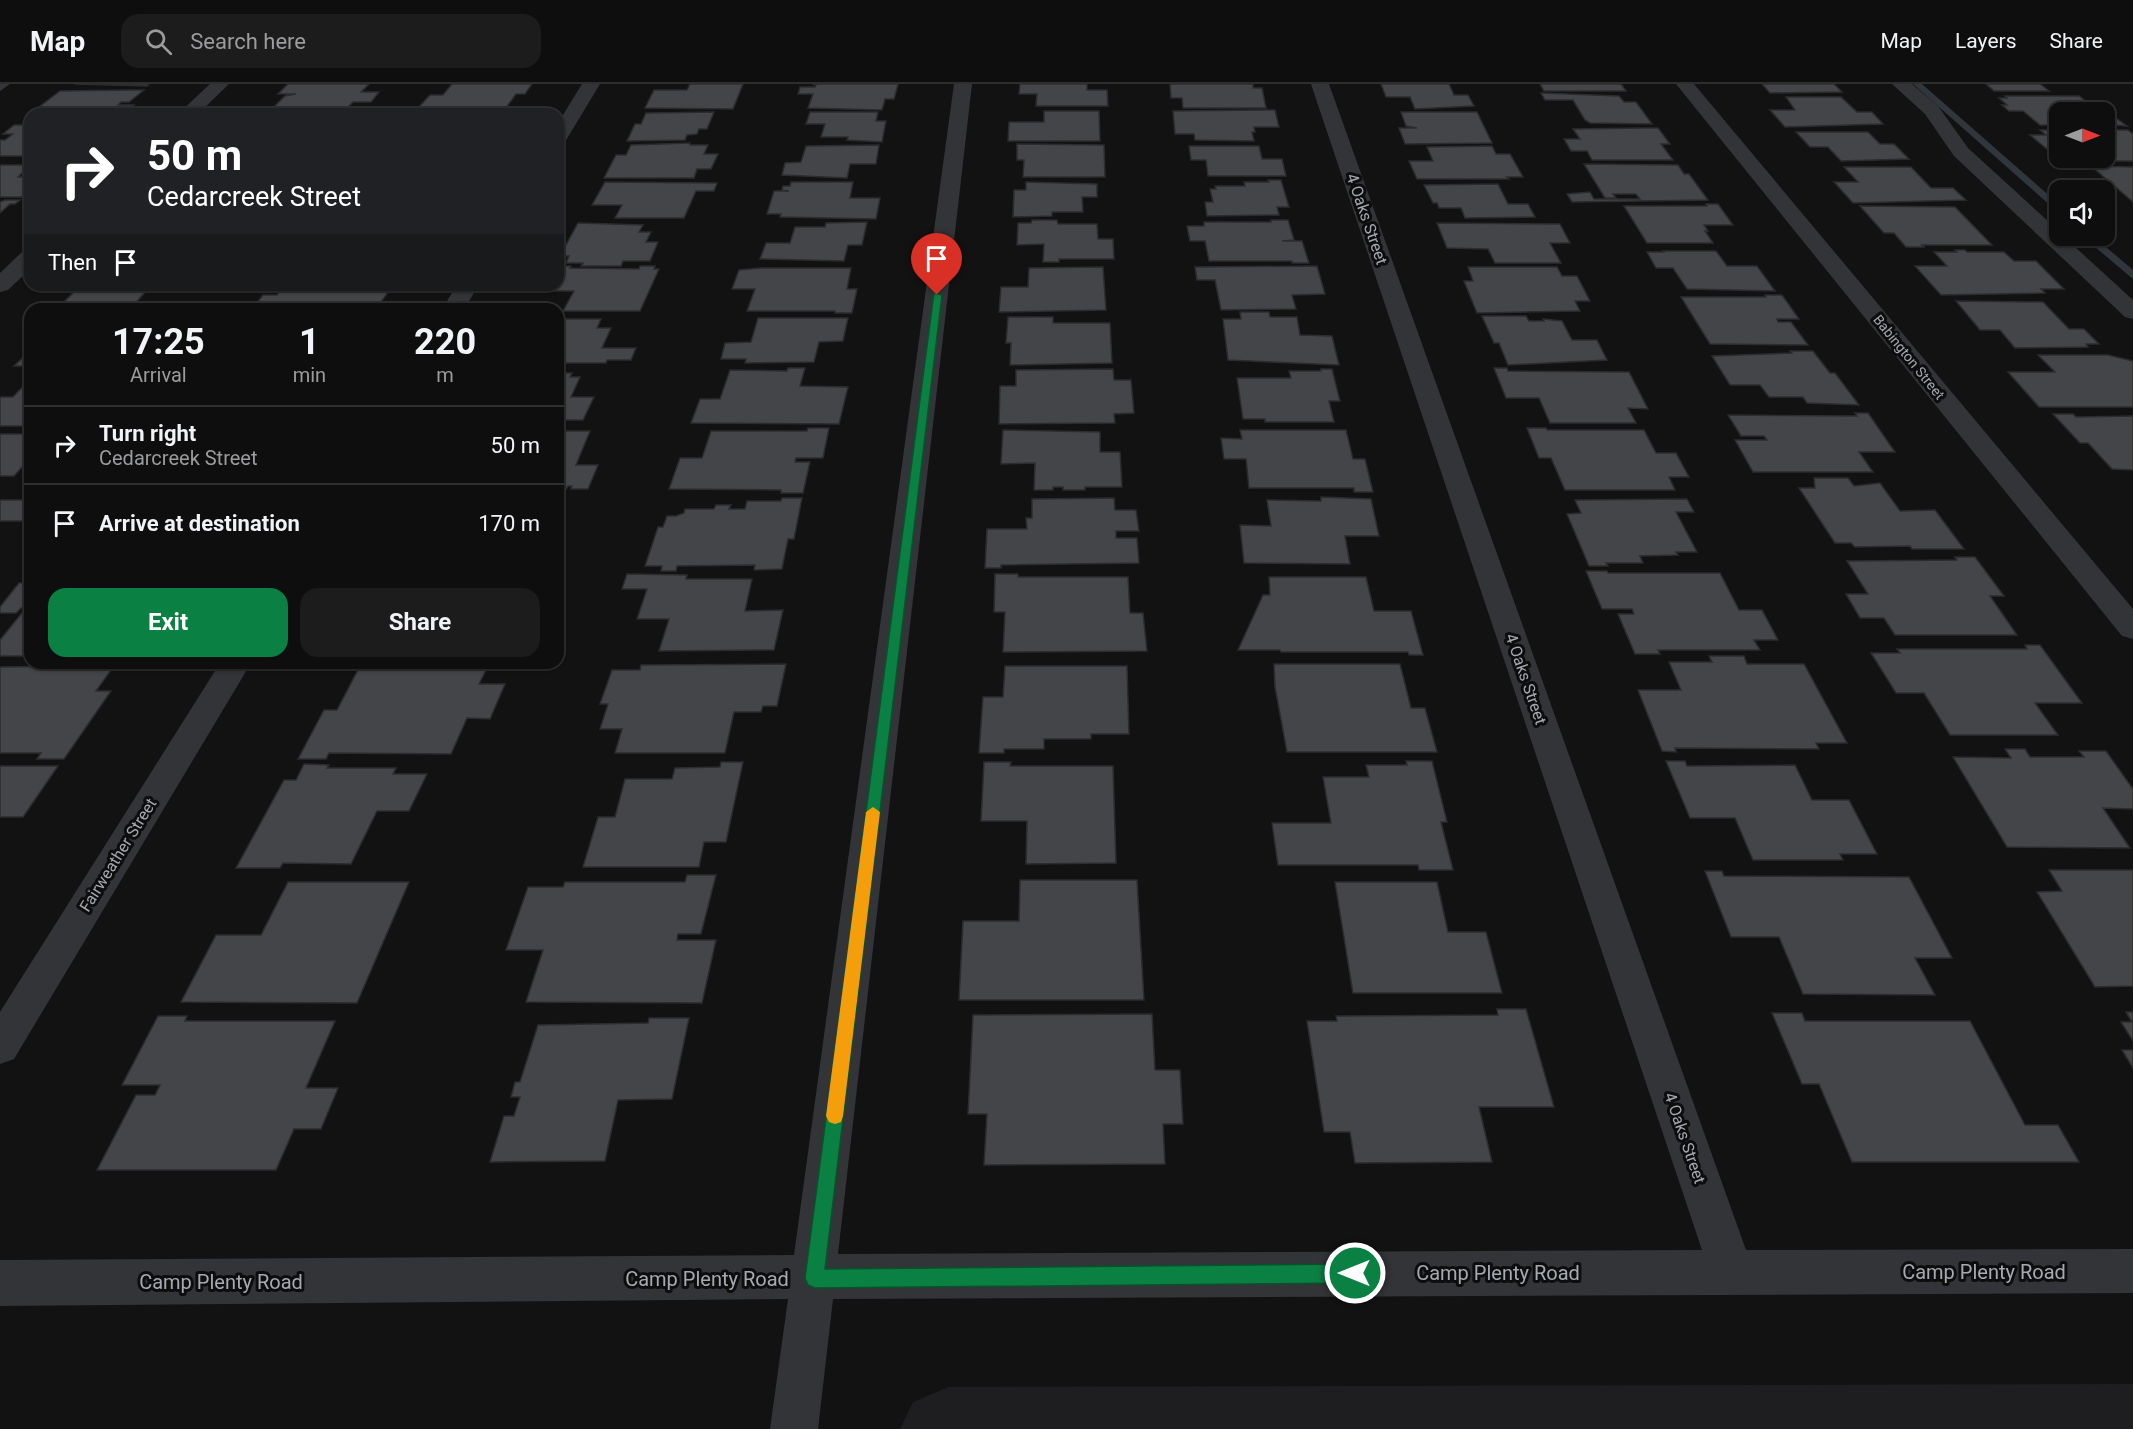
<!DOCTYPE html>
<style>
body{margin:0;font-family:Roboto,sans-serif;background:#1c1c1c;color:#f1f3f6;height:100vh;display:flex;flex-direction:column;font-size:22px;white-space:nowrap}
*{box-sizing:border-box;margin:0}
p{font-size:20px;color:#9b9c9e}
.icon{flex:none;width:33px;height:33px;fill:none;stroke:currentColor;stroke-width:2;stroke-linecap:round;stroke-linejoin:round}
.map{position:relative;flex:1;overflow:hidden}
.sheet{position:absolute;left:24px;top:219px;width:540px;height:366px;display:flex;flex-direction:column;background:#0e0e0e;border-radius:18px;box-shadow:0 2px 4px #0004,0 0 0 2px #2e2e2e}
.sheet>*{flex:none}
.hud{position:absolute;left:24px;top:24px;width:540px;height:183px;border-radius:18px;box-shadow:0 2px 4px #0004,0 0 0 2px #2e2e2e;background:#202124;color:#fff;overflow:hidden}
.needle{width:39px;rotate:90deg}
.controls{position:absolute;left:2049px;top:18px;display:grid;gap:12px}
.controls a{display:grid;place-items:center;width:66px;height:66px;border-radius:12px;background:#0e0e0e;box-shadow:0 2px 4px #0004,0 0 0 2px #2e2e2e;font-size:30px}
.pin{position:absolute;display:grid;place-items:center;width:51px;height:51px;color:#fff;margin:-62px -26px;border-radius:50% 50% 50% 0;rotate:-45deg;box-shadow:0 0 6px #0007}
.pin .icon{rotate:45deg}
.me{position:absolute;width:66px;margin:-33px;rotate:270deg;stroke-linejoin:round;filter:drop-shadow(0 0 4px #0008)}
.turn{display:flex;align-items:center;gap:21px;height:126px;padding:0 24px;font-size:27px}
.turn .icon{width:78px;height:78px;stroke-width:2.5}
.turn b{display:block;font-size:42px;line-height:51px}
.then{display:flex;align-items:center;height:57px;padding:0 24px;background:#0003;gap:12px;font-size:22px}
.eta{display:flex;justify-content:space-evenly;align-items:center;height:102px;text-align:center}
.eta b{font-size:36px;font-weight:700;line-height:42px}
.button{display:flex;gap:12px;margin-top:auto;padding:12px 24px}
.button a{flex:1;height:69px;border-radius:18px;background:#0b8043;color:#fff;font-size:24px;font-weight:700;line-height:69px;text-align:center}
.button a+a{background:#1c1c1c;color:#f1f3f6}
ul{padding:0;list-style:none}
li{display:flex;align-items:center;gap:18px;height:78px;padding:0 24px;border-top:2px solid #2e2e2e}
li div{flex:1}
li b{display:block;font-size:22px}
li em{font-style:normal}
header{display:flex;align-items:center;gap:36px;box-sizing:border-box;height:84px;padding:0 30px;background:#0e0e0e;border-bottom:2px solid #2e2e2e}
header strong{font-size:28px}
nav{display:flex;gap:33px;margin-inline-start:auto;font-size:21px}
.search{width:420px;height:54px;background:#1c1c1c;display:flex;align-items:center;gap:15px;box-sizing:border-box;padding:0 21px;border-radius:18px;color:#9b9c9e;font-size:22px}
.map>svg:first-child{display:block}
.built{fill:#1e1e20}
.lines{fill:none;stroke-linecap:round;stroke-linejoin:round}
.stream{fill:#2f373c;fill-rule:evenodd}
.building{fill:#444548;stroke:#2c2c2f;stroke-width:1.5}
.lane{fill:#333437;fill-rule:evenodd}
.street{fill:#333437;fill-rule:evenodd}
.route{fill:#0b8043;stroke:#07532c;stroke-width:1.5}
.slow{fill:#f59e0b}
.labels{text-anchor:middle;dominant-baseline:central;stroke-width:6;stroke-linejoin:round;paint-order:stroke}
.far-street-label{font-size:14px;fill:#a5aab2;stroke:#0d0d0e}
.street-label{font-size:16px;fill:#a5aab2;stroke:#0d0d0e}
.near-street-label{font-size:20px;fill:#a5aab2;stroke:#0d0d0e}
</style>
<header>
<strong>Map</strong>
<div class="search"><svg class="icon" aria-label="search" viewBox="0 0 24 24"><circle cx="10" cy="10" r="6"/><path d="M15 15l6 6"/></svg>Search here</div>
<nav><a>Map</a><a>Layers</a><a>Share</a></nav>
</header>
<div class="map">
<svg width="2133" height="1345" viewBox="0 0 2133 1345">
<rect width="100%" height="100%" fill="#121213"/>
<!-- built -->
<path class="built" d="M 2133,1300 L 2133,1345 L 900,1345 L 913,1318 L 948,1303 Z"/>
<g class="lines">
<!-- stream -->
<g class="stream">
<path d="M 0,0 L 10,0 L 0,7 Z"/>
<path d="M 1913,0 L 1922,0 L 2060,121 L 2060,130 Z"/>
<path d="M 2082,152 L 2093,152 L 2133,186 L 2133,195 Z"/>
</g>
</g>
<!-- building -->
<g class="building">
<path d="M 75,0 L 149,0 L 147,2 Z"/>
<path d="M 288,0 L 369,0 L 361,8 L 379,8 L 371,18 L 353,18 L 347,24 L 271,26 L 285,12 L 296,10 L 278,10 Z"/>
<path d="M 452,0 L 532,0 L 525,10 L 516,10 L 505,25 L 418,24 L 430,11 L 443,11 Z"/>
<path d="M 690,0 L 743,0 L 733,25 L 645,24 L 654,6 L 687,6 Z"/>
<path d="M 898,0 L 894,15 L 885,15 L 882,26 L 808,24 L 813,10 L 798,10 L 800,3 L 815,3 L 816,1 L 812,0 Z"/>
<path d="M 1020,0 L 1087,0 L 1087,6 L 1107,6 L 1108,22 L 1036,22 L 1037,10 L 1019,10 Z"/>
<path d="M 1170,0 L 1253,0 L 1253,4 L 1262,4 L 1266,24 L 1183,24 L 1182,14 L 1171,14 Z"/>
<path d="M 1381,0 L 1449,0 L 1454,11 L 1468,11 L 1474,22 L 1415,25 L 1410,13 L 1386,13 Z"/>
<path d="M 1540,0 L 1621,0 L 1626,7 L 1544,7 Z"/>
<path d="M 1762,0 L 1834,0 L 1842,8 L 1770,9 Z"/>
<path d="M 1986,0 L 2040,0 L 2049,7 L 1994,7 Z"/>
<path d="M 130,6 L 144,6 L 129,18 L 121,18 L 118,21 L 134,21 L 124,30 L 62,30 L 71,23 L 39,23 L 60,7 Z"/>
<path d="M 1541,9 L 1619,12 L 1624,18 L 1636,18 L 1652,40 L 1590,39 L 1585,36 L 1573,16 L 1545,16 Z"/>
<path d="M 2005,12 L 2079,12 L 2099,27 L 2106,27 L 2127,42 L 2104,40 L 2104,28 L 2060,28 L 2060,41 L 2040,41 L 2023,27 L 2009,27 L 2002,21 L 2007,21 L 1999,14 L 2007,14 Z"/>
<path d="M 1786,13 L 1841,13 L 1857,28 L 1872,28 L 1883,40 L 1785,43 L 1770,26 L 1795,26 Z"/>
<path d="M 1264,26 L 1275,26 L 1279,43 L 1254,43 L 1255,48 L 1252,48 L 1254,57 L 1195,56 L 1194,50 L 1175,50 L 1173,27 Z"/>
<path d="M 1044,27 L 1099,27 L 1100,57 L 1008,57 L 1009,38 L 1044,38 Z"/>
<path d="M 293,28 L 348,29 L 291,30 Z"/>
<path d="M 714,28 L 707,45 L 699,45 L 697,50 L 687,51 L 685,56 L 627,57 L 635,40 L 641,40 L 646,29 Z"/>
<path d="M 810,28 L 878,28 L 876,37 L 886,37 L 882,58 L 847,56 L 848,53 L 821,53 L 825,40 L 806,40 Z"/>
<path d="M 1401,28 L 1477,28 L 1492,59 L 1405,60 L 1399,44 L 1417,44 L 1406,42 Z"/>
<path d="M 428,29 L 489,29 L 427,30 Z"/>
<path d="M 14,41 L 30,41 L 30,72 L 0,72 L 0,56 L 5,56 L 13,50 L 3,50 Z"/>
<path d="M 1643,44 L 1658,44 L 1670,60 L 1661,60 L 1673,76 L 1592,76 L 1587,67 L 1571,67 L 1564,55 L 1580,55 L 1573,45 Z"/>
<path d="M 2040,46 L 2060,46 L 2060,70 L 2053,70 L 2030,51 L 2046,51 Z"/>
<path d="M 2104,46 L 2128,46 L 2133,50 L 2133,77 L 2079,77 L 2074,74 L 2104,74 Z"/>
<path d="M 1796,48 L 1868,48 L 1880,60 L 1894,60 L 1909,75 L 1841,77 L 1828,63 L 1810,63 Z"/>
<path d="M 690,59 L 690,61 L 708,61 L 704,70 L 718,70 L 711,85 L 697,85 L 694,94 L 604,94 L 616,71 L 626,71 L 631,61 Z"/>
<path d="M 1017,60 L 1104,61 L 1105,93 L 1023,93 L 1024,76 L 1017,76 Z"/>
<path d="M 879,61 L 876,80 L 850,80 L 847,94 L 782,91 L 785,79 L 801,78 L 806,62 Z"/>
<path d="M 1189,62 L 1259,62 L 1262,75 L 1282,75 L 1286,92 L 1208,92 L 1206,76 L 1191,76 Z"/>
<path d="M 1492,62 L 1496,70 L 1510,70 L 1523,93 L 1507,93 L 1509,95 L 1417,95 L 1409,77 L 1433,77 L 1427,63 Z"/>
<path d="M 1584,80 L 1678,81 L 1684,90 L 1689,90 L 1708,116 L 1572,118 L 1567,110 L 1590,108 L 1594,115 L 1640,115 L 1636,110 L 1613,110 L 1616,114 L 1605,114 Z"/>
<path d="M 0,81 L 30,81 L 18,93 L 30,93 L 30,107 L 24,113 L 0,113 Z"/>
<path d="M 2091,82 L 2133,83 L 2133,118 L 2132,117 Z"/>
<path d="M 1844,83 L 1911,83 L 1931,104 L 1953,104 L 1966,116 L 1853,119 L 1834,98 L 1858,98 Z"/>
<path d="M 1268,96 L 1281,96 L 1289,123 L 1277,123 L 1279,131 L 1207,132 L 1205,118 L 1213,118 L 1210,105 L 1216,105 L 1215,102 L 1245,102 L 1244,98 L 1269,98 Z"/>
<path d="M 605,98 L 717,99 L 714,107 L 696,107 L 684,134 L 615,134 L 622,121 L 592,121 Z"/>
<path d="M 791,98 L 853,98 L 850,114 L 880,114 L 876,135 L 780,133 L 781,130 L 767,130 L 774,107 L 789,107 L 782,106 L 783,102 L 790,102 Z"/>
<path d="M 1026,98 L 1097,100 L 1097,113 L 1082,113 L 1083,128 L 1052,128 L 1052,132 L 1013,133 L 1014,106 L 1026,106 Z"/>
<path d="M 1498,100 L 1508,120 L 1528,120 L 1535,133 L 1465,134 L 1461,124 L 1439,124 L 1437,119 L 1433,119 L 1424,101 Z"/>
<path d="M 5,116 L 20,116 L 15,120 L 10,120 L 0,129 L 0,118 Z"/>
<path d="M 1706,120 L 1718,120 L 1733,141 L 1704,141 L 1708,147 L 1705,147 L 1713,159 L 1647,159 L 1624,122 L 1707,122 Z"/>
<path d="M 1860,122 L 1955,123 L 1992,161 L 1922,161 L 1924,163 L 1906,163 L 1894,149 L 1884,149 Z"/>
<path d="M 1032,136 L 1057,136 L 1058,140 L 1097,140 L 1098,155 L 1113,155 L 1114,175 L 1059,175 L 1059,178 L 1043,178 L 1044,160 L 1017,161 L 1018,139 L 1031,139 Z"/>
<path d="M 1271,136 L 1288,136 L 1294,156 L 1282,157 L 1302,157 L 1309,179 L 1292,179 L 1292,177 L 1209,177 L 1205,157 L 1190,157 L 1187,142 L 1204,142 L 1204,138 L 1271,138 Z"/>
<path d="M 867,138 L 862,161 L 848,161 L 844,177 L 760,175 L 766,159 L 790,159 L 795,143 L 825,143 L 826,139 Z"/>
<path d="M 578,139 L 643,141 L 639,148 L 651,148 L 646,158 L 658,158 L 650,177 L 623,177 L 621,182 L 581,182 L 583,179 L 566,179 L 569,172 L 560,172 Z"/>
<path d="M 1437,139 L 1560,140 L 1570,159 L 1550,159 L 1561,179 L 1495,179 L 1488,165 L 1447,164 Z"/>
<path d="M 1955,166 L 1965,166 L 1967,168 L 2004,168 L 2014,177 L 2036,177 L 2064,205 L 2041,205 L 2045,209 L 1941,211 L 1915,182 L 1947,182 L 1934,168 L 1957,168 Z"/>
<path d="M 1663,167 L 1716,167 L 1727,182 L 1757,182 L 1775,207 L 1687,205 L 1673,184 L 1656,184 L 1647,168 L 1664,168 Z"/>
<path d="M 559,182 L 571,182 L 570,184 L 639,185 L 640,182 L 655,182 L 654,185 L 659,185 L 640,227 L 563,227 L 574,207 L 545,207 L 549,201 L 558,201 Z"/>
<path d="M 1317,182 L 1325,210 L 1292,211 L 1296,225 L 1221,226 L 1215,196 L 1197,196 L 1195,183 Z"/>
<path d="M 1103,183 L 1106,226 L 999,228 L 1001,203 L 1028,203 L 1029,184 Z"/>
<path d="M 1468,183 L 1557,183 L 1562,192 L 1577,192 L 1590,217 L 1575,217 L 1580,227 L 1477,229 L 1464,197 L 1473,197 Z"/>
<path d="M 761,184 L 851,184 L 847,205 L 857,205 L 852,229 L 835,229 L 835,227 L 747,227 L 755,205 L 732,205 L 739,186 Z"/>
<path d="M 81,201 L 163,201 L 158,206 L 147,206 L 130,225 L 67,225 L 70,222 L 60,222 Z"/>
<path d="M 285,201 L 393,201 L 376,225 L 252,225 L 263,211 L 277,211 Z"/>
<path d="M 1765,211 L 1782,211 L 1799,235 L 1777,235 L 1778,238 L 1791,238 L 1808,261 L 1710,260 L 1681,213 L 1766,213 Z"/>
<path d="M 1956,217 L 2043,218 L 2069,245 L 2084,245 L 2099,260 L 2086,260 L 2088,263 L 2015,264 L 2000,246 L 1980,246 Z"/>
<path d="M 1240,228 L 1269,228 L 1270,233 L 1297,233 L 1300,251 L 1332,252 L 1339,281 L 1228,276 L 1223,235 L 1241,235 Z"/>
<path d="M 1482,232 L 1526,232 L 1529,237 L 1544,237 L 1543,235 L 1562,237 L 1572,256 L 1597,256 L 1607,276 L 1508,281 L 1499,259 L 1494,259 Z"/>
<path d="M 1008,233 L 1053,233 L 1053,239 L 1110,239 L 1112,279 L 1010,281 L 1011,259 L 1006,259 Z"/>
<path d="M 758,234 L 848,234 L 843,257 L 819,258 L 814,278 L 745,279 L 746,275 L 721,275 L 725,259 L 751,258 Z"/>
<path d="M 558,235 L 601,235 L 597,244 L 611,244 L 602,264 L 636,264 L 631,276 L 607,276 L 606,279 L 558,279 Z"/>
<path d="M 30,267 L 30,282 L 14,282 Z"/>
<path d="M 1790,267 L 1813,267 L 1830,289 L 1835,289 L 1859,321 L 1807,319 L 1803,313 L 1769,313 L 1760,301 L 1730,301 L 1712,272 L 1792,269 Z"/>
<path d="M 2038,271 L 2108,271 L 2133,277 L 2133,323 L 2039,323 L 2008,288 L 2055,288 Z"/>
<path d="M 788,284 L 805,284 L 800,302 L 848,303 L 839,340 L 691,339 L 700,315 L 720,315 L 730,286 L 787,287 Z"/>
<path d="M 1494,284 L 1507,284 L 1508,287 L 1629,288 L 1648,325 L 1628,324 L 1636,339 L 1550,339 L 1539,314 L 1506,314 Z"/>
<path d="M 1113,285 L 1114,296 L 1131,296 L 1134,329 L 1114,330 L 1115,339 L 999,340 L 1000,302 L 1016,302 L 1016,286 Z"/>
<path d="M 1321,285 L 1332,285 L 1340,317 L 1329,317 L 1334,338 L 1265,338 L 1265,335 L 1243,335 L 1237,294 L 1291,294 L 1289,287 L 1321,287 Z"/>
<path d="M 558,289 L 572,289 L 570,293 L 580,293 L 571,313 L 594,313 L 583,336 L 561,336 L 558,340 Z"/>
<path d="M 30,295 L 30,342 L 0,342 L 0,313 L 13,313 Z"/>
<path d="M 1855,329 L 1868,329 L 1895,368 L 1859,368 L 1873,388 L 1753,388 L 1735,356 L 1767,356 L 1764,352 L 1741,352 L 1728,331 L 1857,332 Z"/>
<path d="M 2053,330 L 2073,330 L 2076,333 L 2133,332 L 2133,386 L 2112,385 L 2088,359 L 2080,359 Z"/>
<path d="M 808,344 L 829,344 L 823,374 L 796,374 L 795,378 L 810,378 L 803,409 L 781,409 L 781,406 L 669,405 L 680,374 L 702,374 L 711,347 L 807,347 Z"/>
<path d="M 1527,344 L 1546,344 L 1547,346 L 1644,346 L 1656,369 L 1676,369 L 1689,393 L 1669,393 L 1675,406 L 1565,406 L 1551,374 L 1539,374 Z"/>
<path d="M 1003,346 L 1100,348 L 1100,368 L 1120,368 L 1122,403 L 1085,403 L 1085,406 L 1063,406 L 1063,403 L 1053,403 L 1053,406 L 1034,406 L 1035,379 L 1001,380 Z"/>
<path d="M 1240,346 L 1346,346 L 1353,375 L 1365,375 L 1373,408 L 1354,408 L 1354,404 L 1249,404 L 1246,375 L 1224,375 L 1221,354 L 1242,355 Z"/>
<path d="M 558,347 L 590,347 L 576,381 L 598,381 L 588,405 L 571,405 L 572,402 L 568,402 L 565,407 L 558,407 Z"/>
<path d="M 0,350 L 30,350 L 30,374 L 14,392 L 0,392 Z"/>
<path d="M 1814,394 L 1848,394 L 1854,402 L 1880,399 L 1900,427 L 1935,426 L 1964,465 L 1912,465 L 1910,462 L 1855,463 L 1851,459 L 1835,459 L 1799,404 L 1815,404 Z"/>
<path d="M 1321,413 L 1371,415 L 1379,452 L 1345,452 L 1350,480 L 1244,479 L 1240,441 L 1271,442 L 1267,416 L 1321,417 Z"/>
<path d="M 782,414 L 802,414 L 794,455 L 788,455 L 782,485 L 754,486 L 755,481 L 677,482 L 676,487 L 661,487 L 662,482 L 645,482 L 658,443 L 663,443 L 667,432 L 676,432 L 684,429 L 685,425 L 714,425 L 716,421 L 731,421 L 729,425 L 745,425 L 747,417 L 781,417 Z"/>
<path d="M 1114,414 L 1115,426 L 1136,426 L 1139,447 L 1116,447 L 1116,454 L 1137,454 L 1139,479 L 1001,481 L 1001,484 L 985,484 L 987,445 L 1027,445 L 1026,434 L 1032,434 L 1032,415 Z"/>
<path d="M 1687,415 L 1694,428 L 1676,428 L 1697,468 L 1676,468 L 1678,471 L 1640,472 L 1643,479 L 1606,479 L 1608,482 L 1589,482 L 1567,430 L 1581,429 L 1575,416 Z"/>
<rect x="0" y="416" width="30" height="21"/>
<path d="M 1955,473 L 1975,473 L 2004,512 L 1990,512 L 2017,551 L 1895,551 L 1884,534 L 1860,534 L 1846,510 L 1868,510 L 1847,477 L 1957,476 Z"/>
<path d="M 1586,487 L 1607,487 L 1608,489 L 1720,489 L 1739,526 L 1762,526 L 1778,556 L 1754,556 L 1760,566 L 1658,566 L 1660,570 L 1635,570 L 1618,530 L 1634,530 L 1632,525 L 1602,525 Z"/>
<path d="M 627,490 L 687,491 L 686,495 L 752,495 L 745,527 L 783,526 L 774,566 L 659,567 L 669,535 L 637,535 L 647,505 L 622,505 Z"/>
<path d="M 995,490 L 1018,490 L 1018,493 L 1128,493 L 1130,529 L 1143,529 L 1147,567 L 1003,568 L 1005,528 L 994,528 Z"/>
<path d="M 1269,493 L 1366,493 L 1374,527 L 1411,527 L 1423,571 L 1409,571 L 1408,568 L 1281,568 L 1280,566 L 1238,566 L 1263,511 L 1270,511 Z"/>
<path d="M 19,499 L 30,499 L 30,572 L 0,572 L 0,556 L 26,524 L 21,524 L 16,529 L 0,529 L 0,523 Z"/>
<path d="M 2025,561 L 2040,561 L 2082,619 L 2035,619 L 2058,651 L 1950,651 L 1924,609 L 1896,609 L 1871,569 L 1900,569 L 1897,565 L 2027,565 Z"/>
<path d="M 1709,572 L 1744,572 L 1747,580 L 1804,580 L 1847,659 L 1816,659 L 1819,665 L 1675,664 L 1676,668 L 1662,667 L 1638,606 L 1681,606 L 1669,578 L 1712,578 Z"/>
<path d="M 91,579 L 116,579 L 96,607 L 111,607 L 64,675 L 37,675 L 41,669 L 0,669 L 0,583 L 88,582 Z"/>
<path d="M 786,580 L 777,622 L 763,622 L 761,628 L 734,628 L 725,669 L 615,669 L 622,645 L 600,645 L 608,620 L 600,620 L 612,586 L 640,586 L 641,581 Z"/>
<path d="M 1274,580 L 1400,580 L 1411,624 L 1425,624 L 1437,668 L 1287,668 L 1275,603 Z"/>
<path d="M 360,582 L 488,582 L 479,600 L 505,600 L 490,635 L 467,634 L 451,670 L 329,669 L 326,675 L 298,675 L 324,626 L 337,626 Z"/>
<path d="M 1005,582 L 1127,582 L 1129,650 L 1091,650 L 1091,655 L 1044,655 L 1044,665 L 1004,665 L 1004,669 L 979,669 L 983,613 L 1003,613 Z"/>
<path d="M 2005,665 L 2025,665 L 2030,673 L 2084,673 L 2079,667 L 2106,667 L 2133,705 L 2133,725 L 2103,724 L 2130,764 L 2007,763 L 1953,673 L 2011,674 Z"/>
<path d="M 1406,677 L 1432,677 L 1447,738 L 1441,738 L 1453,786 L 1419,786 L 1418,781 L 1278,781 L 1272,739 L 1331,739 L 1323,693 L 1369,693 L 1366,681 L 1407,681 Z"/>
<path d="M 1666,677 L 1685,677 L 1687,682 L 1795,681 L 1812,716 L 1849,716 L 1877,770 L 1840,770 L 1843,776 L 1753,776 L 1735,734 L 1690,734 Z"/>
<path d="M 721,678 L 743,678 L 726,758 L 704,758 L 699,783 L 583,783 L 598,733 L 615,733 L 625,695 L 672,695 L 675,684 L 720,683 Z"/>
<path d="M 984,678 L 1011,678 L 1010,682 L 1113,682 L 1116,779 L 1026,780 L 1027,737 L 981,737 Z"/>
<path d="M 304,680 L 329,681 L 327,684 L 396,684 L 393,690 L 427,690 L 409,727 L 377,727 L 351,780 L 283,779 L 280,784 L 236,784 L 284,696 L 296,696 Z"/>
<path d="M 0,682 L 58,682 L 23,733 L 0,733 Z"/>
<path d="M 2049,786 L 2133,786 L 2133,902 L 2095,903 L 2037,808 L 2062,807 Z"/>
<path d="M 1705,787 L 1722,787 L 1724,792 L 1909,793 L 1952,874 L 1915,874 L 1935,911 L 1803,910 L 1779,853 L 1731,853 Z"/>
<path d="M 687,791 L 716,791 L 701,850 L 678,850 L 677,856 L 716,856 L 702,919 L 526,918 L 543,866 L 506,866 L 528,803 L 563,803 L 565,798 L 685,798 Z"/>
<path d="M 1020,796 L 1137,796 L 1144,916 L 959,916 L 963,837 L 1019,837 Z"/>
<path d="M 288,798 L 409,798 L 357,919 L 181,918 L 216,851 L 261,851 Z"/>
<path d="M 1335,798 L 1437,798 L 1448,848 L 1486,848 L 1502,909 L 1353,909 Z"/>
<path d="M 1497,925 L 1526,925 L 1554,1023 L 1479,1023 L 1492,1078 L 1355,1079 L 1350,1048 L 1324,1048 L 1307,937 L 1337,937 L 1336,932 L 1498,931 Z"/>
<path d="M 2126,928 L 2133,928 L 2133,957 L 2121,938 L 2132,938 Z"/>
<path d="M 1772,929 L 1802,929 L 1805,937 L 1970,937 L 2025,1041 L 2058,1041 L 2079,1078 L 1852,1078 L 1819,1000 L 1802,1000 Z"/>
<path d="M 1152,930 L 1155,986 L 1180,986 L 1183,1040 L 1163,1040 L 1165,1080 L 984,1081 L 987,1030 L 968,1030 L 973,931 Z"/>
<path d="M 158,932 L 187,932 L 185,937 L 335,937 L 306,1004 L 338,1004 L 321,1045 L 294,1045 L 276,1086 L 97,1086 L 136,1011 L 155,1011 L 160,1001 L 122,1001 Z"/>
<path d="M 649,934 L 689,934 L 672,1015 L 618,1016 L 605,1077 L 490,1078 L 504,1032 L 514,1032 L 520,1013 L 511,1013 L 515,998 L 520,998 L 538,941 L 648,939 Z"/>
<path d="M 2122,966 L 2133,966 L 2133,984 Z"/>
</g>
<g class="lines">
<!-- lane -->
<path class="lane" d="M 1892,0 L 1912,0 L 1938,22 L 1968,64 L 2060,148 L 2060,152 L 2063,152 L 2133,216 L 2133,235 L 2125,233 L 1954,72 L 1925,30 Z"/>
<!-- street -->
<g class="street">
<path d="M 210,0 L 229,0 L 198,30 L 178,30 Z"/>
<path d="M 582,0 L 600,0 L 565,58 L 558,60 L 558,39 Z"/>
<path d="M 954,0 L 972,0 L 838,1170 L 1702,1166 L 1311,0 L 1329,0 L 1746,1166 L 2133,1165 L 2133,1209 L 833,1215 L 818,1345 L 770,1345 L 788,1215 L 0,1222 L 0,1176 L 794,1171 Z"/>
<path d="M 1676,0 L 1694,0 L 2133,525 L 2133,555 L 2122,552 Z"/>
<path d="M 30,167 L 30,185 L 8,206 L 0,208 L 0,189 L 22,168 Z"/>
<path d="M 457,201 L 479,201 L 464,225 L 442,225 Z"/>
<path d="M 220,579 L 251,579 L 14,975 L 0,980 L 0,928 Z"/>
</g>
</g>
<!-- route -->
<path class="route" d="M 934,209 L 942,211 L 825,1185 L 1355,1180 L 1362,1183 L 1364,1189 L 1362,1196 L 1355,1199 L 815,1204 L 808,1201 L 805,1194 Z"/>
<!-- slow -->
<path class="slow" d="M 873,723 L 880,728 L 843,1032 L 841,1038 L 835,1040 L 829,1038 L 826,1032 L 866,728 Z"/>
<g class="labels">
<!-- far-street labels -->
<g class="far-street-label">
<text transform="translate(1909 273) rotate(51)">Babington Street</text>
</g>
<!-- street labels -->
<g class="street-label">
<text transform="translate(1367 135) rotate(71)">4 Oaks Street</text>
<text transform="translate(1526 595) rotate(71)">4 Oaks Street</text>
<text transform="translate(118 771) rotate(-58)">Fairweather Street</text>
<text transform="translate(1685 1054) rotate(71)">4 Oaks Street</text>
</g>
<!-- near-street labels -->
<g class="near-street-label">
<text x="1984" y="1188">Camp Plenty Road</text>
<text x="1498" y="1189">Camp Plenty Road</text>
<text x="707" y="1195">Camp Plenty Road</text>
<text x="221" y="1198">Camp Plenty Road</text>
</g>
</g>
</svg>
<div class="controls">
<a><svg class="needle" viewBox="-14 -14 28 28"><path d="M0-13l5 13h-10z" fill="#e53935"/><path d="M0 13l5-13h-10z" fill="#9b9c9e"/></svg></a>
<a><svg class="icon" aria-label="sound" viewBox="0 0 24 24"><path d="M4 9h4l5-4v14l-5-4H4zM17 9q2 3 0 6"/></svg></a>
</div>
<div class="pin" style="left:937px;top:211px;background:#d93025"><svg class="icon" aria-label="arrive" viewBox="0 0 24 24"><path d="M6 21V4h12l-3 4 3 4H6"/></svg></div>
<svg class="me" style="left:1355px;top:1189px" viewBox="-20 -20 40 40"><circle r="17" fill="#0b8043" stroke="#fff" stroke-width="3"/><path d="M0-11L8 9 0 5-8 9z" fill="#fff"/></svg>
<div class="hud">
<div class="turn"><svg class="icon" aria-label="right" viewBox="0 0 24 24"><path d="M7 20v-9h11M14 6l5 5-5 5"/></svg><div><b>50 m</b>Cedarcreek Street</div></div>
<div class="then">Then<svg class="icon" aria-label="arrive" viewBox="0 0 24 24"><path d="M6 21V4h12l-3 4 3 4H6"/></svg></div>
</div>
<section class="sheet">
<div class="eta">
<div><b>17:25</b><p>Arrival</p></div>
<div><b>1</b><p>min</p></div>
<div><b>220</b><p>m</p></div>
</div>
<ul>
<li><svg class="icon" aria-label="right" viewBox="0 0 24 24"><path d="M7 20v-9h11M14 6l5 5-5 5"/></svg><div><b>Turn right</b><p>Cedarcreek Street</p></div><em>50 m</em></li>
<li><svg class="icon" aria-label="arrive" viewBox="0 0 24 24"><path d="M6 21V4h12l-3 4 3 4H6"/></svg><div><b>Arrive at destination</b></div><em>170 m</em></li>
</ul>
<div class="button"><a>Exit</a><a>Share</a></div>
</section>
</div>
